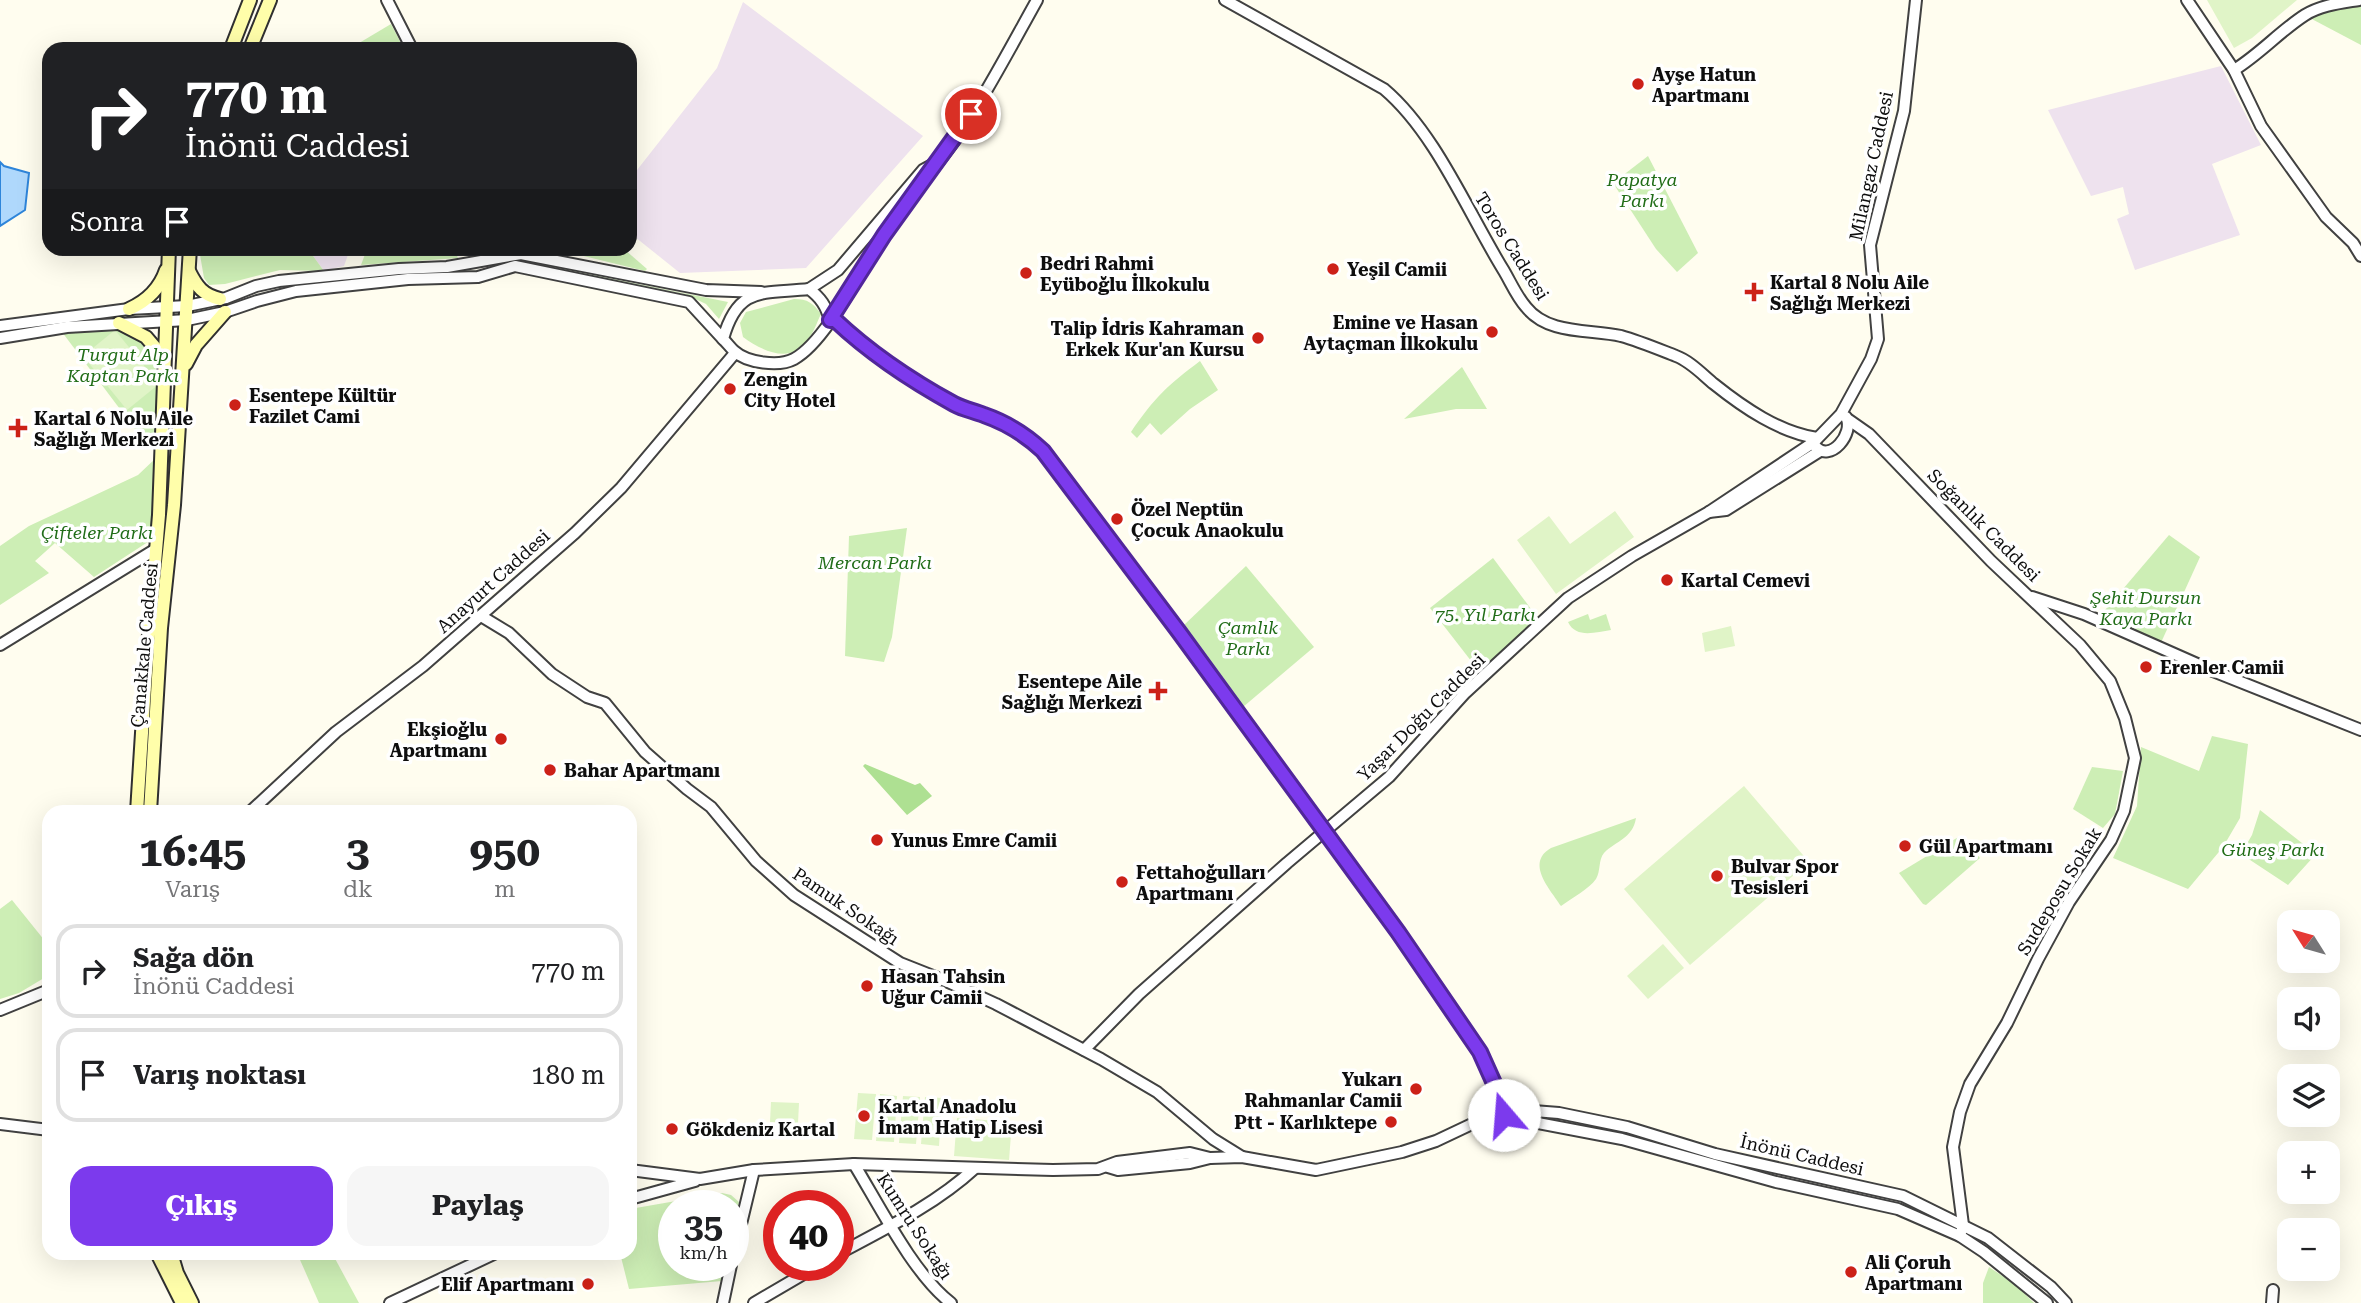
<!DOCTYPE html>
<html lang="tr">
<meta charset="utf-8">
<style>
body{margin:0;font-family:"Roboto Serif",serif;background:#f6f6f6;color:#202124;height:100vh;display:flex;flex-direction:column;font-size:26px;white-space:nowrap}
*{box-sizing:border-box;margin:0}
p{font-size:23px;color:#757577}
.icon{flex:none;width:38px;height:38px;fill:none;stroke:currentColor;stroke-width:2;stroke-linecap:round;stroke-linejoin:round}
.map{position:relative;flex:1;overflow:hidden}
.sheet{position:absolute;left:42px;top:805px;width:595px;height:455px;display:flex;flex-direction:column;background:#fff;border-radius:21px;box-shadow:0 7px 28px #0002}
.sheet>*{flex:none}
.hud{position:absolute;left:42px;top:42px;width:595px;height:214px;border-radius:21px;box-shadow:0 7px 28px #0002;background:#202124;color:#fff;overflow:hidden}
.needle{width:46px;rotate:307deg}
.controls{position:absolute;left:2277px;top:910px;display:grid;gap:14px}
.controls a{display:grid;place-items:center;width:63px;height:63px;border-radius:14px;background:#fff;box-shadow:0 7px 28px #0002;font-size:35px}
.speed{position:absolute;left:658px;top:1190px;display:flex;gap:14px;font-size:35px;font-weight:700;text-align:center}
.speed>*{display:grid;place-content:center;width:91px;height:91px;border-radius:50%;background:#fff;box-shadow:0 7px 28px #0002;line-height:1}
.speed small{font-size:18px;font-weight:400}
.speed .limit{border:10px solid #d22;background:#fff;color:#111}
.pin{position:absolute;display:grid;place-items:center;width:60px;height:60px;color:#fff;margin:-30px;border:4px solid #fff;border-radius:50%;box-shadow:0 2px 7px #0007}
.me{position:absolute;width:77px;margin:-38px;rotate:342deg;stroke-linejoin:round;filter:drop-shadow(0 0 5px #0008)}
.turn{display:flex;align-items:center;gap:24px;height:147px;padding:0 28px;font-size:32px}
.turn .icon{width:91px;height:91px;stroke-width:2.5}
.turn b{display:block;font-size:49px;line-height:60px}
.then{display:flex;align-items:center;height:66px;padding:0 28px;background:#0003;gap:14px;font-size:26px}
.eta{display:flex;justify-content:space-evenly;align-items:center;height:119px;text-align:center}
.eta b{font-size:42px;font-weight:700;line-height:49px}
.cta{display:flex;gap:14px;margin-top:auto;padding:14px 28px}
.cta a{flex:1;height:80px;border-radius:21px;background:#7c3aed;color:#fff;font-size:28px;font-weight:700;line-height:80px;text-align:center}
.cta a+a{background:#f6f6f6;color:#202124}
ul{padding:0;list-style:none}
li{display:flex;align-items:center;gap:21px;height:94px;margin:0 14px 10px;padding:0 14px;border:4px solid #e0e0e0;border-radius:21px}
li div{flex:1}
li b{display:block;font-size:26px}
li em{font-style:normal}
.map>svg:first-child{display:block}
.industrial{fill:#eee2ee}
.green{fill:#cdeeb5}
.forest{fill:#aee092}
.pitch{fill:#e0f4c7}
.water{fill:#afd8fc;stroke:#2e85da;stroke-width:2}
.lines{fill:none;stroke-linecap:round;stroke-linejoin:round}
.tertiary-casing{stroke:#414141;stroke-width:14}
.secondary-casing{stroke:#303030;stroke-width:16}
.tertiary{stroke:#fff;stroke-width:10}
.secondary{stroke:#fffeaa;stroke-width:12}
.route-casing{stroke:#51269a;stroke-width:18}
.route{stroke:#7c3aed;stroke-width:12}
.poi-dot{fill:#cc2118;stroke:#fff;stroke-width:2.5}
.labels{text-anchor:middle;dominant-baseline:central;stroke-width:7;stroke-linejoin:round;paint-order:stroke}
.poi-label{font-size:18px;font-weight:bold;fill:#0e0e0e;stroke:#fff;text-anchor:start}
.street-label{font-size:18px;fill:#0e0e0e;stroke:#fff}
.park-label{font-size:18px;font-style:italic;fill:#216d18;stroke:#fff}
</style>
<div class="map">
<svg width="2361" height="1303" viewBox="0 0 2361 1303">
<rect width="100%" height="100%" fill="#fffdef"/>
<!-- industrial -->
<g class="industrial">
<path d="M 743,2 L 923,136 L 806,268 L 680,273 L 630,233 L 630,179 L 717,68 Z"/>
<path d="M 2221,66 L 2261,145 L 2212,164 L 2240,235 L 2135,270 L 2117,219 L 2129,214 L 2123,187 L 2091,196 L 2048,110 Z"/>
<path d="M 308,249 L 350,249 L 344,266 L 324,271 Z"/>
</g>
<!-- green -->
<g class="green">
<path d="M 2361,4 L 2361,45 L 2308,17 Z"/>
<path d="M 391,24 L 404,49 L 349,49 Z"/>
<path d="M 1648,156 L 1698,253 L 1677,272 L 1656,249 L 1613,183 Z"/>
<path d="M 199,249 L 308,249 L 324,271 L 280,270 L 225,284 L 209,285 L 204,278 Z"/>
<path d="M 367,249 L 454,249 L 458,258 L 361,265 Z"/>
<path d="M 555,249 L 624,249 L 647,269 L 645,271 Z"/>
<path d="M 524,261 L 728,302 L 719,319 L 706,304 L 685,294 L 524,263 Z"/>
<path d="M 794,299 C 808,299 813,303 821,314 C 817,322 814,332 808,340 C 791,365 762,351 743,337 L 740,323 L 746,312 Z"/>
<path d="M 109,324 L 140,337 L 159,365 L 156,445 L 150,449 L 62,332 Z"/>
<path d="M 1200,361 L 1218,390 L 1190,409 L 1161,435 L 1150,423 L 1137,438 L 1131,432 C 1154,398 1168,385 1200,361 Z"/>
<path d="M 1462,367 L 1487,409 L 1456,409 L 1404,419 Z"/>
<path d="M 157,457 L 154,538 L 94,577 L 55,543 L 35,561 L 49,573 L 0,605 L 0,546 L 29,526 L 138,475 Z"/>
<path d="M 907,528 L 892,637 L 884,662 L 845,656 L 849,536 Z"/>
<path d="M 2169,535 L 2200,557 L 2159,647 L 2100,616 Z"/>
<path d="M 1493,558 L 1537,617 L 1482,675 L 1430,608 Z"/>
<path d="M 1246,566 L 1314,647 L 1243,707 L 1184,625 Z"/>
<path d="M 1588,614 L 1590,620 L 1606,614 L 1611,630 C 1596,632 1576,639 1568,622 Z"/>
<path d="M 2212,736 L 2248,744 L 2240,818 L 2223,847 L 2188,889 L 2113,858 L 2137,806 L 2141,747 L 2199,771 Z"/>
<path d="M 2092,767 L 2123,771 L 2115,814 L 2103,828 L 2073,809 Z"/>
<path d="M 2260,810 L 2316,854 L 2288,885 L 2241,854 L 2252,835 Z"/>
<path d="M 1636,818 C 1633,838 1616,841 1604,853 C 1598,860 1601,871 1596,879 C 1589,889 1572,898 1561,906 C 1550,889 1525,863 1551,848 Z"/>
<path d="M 1960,836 L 1980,858 L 1926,905 L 1923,904 L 1899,873 Z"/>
<path d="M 12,900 L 49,946 L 49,975 L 19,993 L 0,999 L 0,909 Z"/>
<path d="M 722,1193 L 731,1195 L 739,1202 L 733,1228 L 733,1206 L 674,1206 L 674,1265 L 725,1265 L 722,1281 L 629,1289 L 620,1253 L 630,1253 L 630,1209 Z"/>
<path d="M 297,1253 L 332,1253 L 359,1303 L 319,1303 Z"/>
<path d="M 1989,1267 L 2016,1285 L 2034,1303 L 1983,1303 L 1983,1283 Z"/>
</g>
<!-- forest -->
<path class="forest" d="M 865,764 L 915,785 L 920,783 L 932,796 L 907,815 L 863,766 Z"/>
<!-- pitch -->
<g class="pitch">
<path d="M 2207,0 L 2297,0 L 2252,38 L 2234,48 Z"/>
<path d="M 115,330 L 159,384 L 127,410 L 83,356 Z"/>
<path d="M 1615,511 L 1634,537 L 1556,594 L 1517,540 L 1549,516 L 1570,544 Z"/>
<path d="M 1731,626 L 1735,646 L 1705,652 L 1702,633 Z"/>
<path d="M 1744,786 L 1809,862 L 1690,965 L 1624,889 Z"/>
<path d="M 1663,944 L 1684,968 L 1648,999 L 1627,976 Z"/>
<path d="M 858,1093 L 876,1094 L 872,1140 L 854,1139 Z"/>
<path d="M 880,1094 L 897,1096 L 894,1142 L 876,1141 Z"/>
<path d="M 903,1096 L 920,1097 L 916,1144 L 899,1143 Z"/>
<path d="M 925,1097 L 942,1098 L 939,1146 L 921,1144 Z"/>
<path d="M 771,1102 L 799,1103 L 798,1123 L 770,1122 Z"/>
<path d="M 957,1118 L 1012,1122 L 1009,1160 L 954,1156 Z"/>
</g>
<!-- water -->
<path class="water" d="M 0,162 L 4,166 L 29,173 L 25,210 L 0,226 Z"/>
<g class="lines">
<!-- tertiary casing -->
<g class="tertiary-casing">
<g id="tertiary">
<path d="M 387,0 L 412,49"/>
<path d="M 1225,0 L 1384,89 C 1436,133 1468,213 1504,271 C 1511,283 1517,297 1526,307 C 1548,335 1590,329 1621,336 C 1639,341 1658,349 1676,356 C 1690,361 1703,375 1714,384 C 1744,408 1779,432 1817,438"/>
<path d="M 2187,0 L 2234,70 L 2261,126 L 2326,217 L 2353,243 L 2361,256"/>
<path d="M 2234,70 C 2260,54 2280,31 2305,15 C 2321,5 2341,3 2359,0"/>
<path d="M 809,289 L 838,270 L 923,170 L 934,164"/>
<path d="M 830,320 L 835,320 C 870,353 912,381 954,404 C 963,409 974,411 984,415 C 1007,423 1025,434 1043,451 L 1179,632 L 1398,932 L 1480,1052 L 1504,1113 L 1502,1119"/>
<path d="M 830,320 C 826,306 821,298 809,289 C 763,294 738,285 723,339 C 727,343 730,347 734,351 C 747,363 779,367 794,359 C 827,341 862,267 884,235 C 908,198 938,165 963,129 C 990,87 1013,43 1037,0"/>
<path d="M 0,326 L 129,309 L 187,306 L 226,298 L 256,286 L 279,281 L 399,269 L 447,267 L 521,254 L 706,290 L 761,292"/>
<path d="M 0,338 L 67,327 L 187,320 L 225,312 L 257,301 L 296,291 L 408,279 L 478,277 L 515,266 L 689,302 L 723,339"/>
<path d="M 1849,420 L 1869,434 L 1991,561 L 2080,645 L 2110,681 L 2125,718 L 2135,758 L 2124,811 L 2111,840 L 2069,902 L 2038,959 L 2007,1023 L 1970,1084 L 1960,1112 L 1953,1147 L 1963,1225 L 1960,1236"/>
<path d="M 1815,446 C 1830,464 1855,433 1846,417"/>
<path d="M 1709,512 L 1726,510 L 1820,451"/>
<path d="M 2032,597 L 2084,614 L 2213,671 L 2361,730"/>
<path d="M 481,616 L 509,633 L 552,674 L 587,697 L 605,703 L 645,752 L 687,789 L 711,807 L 756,861 L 794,895 L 900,963 L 948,982 L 996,1004 L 1101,1059 L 1157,1092 L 1213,1139 L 1242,1157"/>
<path d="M 0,645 L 156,549"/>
<path d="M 250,812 L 336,732 L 423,666 L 575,533 L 621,488 L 735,353"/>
<path d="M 0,1010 L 49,990"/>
<path d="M 1084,1050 L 1139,994 L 1287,863 L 1389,777 L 1465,693 L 1568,598 L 1632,556 L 1709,512 L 1814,442 L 1841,414 L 1871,359 L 1878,339 L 1870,245 L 1904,111 L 1916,0"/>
<path d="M 1497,1121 L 1522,1120 L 1622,1139 L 1776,1182 L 1898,1209 L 1960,1236 L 1984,1252 L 2047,1303"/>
<path d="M 0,1124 L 49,1130"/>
<path d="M 854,1164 C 879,1205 914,1275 951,1303"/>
<path d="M 1108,1167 L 1118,1170 L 1190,1163 L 1210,1158 L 1242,1157 L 1316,1170 L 1402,1152 L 1436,1141 L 1491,1115 L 1496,1108 L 1559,1113 L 1627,1127 L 1715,1154 L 1903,1196 L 1988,1238 L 2051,1287 L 2066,1303"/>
<path d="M 630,1170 L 700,1179 L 754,1170 L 854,1164 L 1053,1170 L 1098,1169 L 1117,1162 L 1190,1153 L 1210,1158"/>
<path d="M 630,1199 L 695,1181"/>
<path d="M 838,1254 C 885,1229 936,1204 975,1168"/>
<path d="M 733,1257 L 754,1170"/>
<path d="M 390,1303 L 496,1253"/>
<path d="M 723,1303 L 731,1265"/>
<path d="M 754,1303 L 819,1265"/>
<path d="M 2272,1303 L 2273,1290"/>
</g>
</g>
<!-- secondary casing -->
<g class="secondary-casing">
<g id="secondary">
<path d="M 231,49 L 250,0"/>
<path d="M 250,49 L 270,0"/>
<path d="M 189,271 C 197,287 203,295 220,299"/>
<path d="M 129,309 C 147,301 160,288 166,270"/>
<path d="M 119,323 L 146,337 L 164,358"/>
<path d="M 186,364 L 196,345 L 225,312"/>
<path d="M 137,812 L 146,670 L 159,515 L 169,248"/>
<path d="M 150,812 L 161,628 L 174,505 L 190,248"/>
<path d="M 157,1253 L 182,1303"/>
<path d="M 171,1253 L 177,1273 L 192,1303"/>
</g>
</g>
<!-- tertiary -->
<use href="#tertiary" class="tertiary"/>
<!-- secondary -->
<use href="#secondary" class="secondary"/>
</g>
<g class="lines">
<!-- route casing -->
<g class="route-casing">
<path id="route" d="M 971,114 L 884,235 L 830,320 L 835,320 C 870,353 912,381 954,404 C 963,409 974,411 984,415 C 1007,423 1025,434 1043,451 L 1179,632 L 1398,932 L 1480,1052 L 1497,1090 L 1504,1115"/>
</g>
<!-- route -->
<use href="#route" class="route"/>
</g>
<!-- markers -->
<g class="poi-dot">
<circle cx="1638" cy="84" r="7"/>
<circle cx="1333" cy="269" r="7"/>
<circle cx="1026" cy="273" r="7"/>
<path d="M1750.5 281.5h7v7h7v7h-7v7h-7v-7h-7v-7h7z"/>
<circle cx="1492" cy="332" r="7"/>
<circle cx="1258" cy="338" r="7"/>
<circle cx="730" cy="389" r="7"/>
<circle cx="235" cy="405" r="7"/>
<path d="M14.5 417.5h7v7h7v7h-7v7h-7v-7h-7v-7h7z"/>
<circle cx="1117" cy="519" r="7"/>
<circle cx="1667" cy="580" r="7"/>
<circle cx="2146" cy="667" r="7"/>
<path d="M1154.5 680.5h7v7h7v7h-7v7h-7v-7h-7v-7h7z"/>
<circle cx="501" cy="739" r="7"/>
<circle cx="550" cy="770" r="7"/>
<circle cx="877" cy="840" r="7"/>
<circle cx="1905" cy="846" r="7"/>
<circle cx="1717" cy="876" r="7"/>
<circle cx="1122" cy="882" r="7"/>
<circle cx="867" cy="986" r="7"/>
<circle cx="1416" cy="1089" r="7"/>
<circle cx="864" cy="1116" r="7"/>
<circle cx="1391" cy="1122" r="7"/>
<circle cx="672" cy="1129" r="7"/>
<circle cx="1851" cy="1272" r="7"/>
<circle cx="588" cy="1284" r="7"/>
</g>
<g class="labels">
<!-- poi labels -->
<g class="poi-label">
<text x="1652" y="74">Ayşe Hatun<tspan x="1652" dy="21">Apartmanı</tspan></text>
<text x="1040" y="263">Bedri Rahmi<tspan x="1040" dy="21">Eyüboğlu İlkokulu</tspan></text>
<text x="1347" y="269">Yeşil Camii</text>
<text x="1770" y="282">Kartal 8 Nolu Aile<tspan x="1770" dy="21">Sağlığı Merkezi</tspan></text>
<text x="1478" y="322" text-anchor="end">Emine ve Hasan<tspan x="1478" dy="21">Aytaçman İlkokulu</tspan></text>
<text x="1244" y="328" text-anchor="end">Talip İdris Kahraman<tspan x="1244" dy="21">Erkek Kur'an Kursu</tspan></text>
<text x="744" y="379">Zengin<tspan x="744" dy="21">City Hotel</tspan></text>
<text x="249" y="395">Esentepe Kültür<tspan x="249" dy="21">Fazilet Cami</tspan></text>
<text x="34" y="418">Kartal 6 Nolu Aile<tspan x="34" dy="21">Sağlığı Merkezi</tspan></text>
<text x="1131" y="509">Özel Neptün<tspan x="1131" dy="21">Çocuk Anaokulu</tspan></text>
<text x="1681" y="580">Kartal Cemevi</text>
<text x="2160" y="667">Erenler Camii</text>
<text x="1142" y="681" text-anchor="end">Esentepe Aile<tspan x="1142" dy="21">Sağlığı Merkezi</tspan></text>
<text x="487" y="729" text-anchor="end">Ekşioğlu<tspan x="487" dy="21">Apartmanı</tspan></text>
<text x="564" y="770">Bahar Apartmanı</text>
<text x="891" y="840">Yunus Emre Camii</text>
<text x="1919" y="846">Gül Apartmanı</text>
<text x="1731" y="866">Bulvar Spor<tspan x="1731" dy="21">Tesisleri</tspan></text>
<text x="1136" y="872">Fettahoğulları<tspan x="1136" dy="21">Apartmanı</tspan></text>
<text x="881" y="976">Hasan Tahsin<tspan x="881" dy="21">Uğur Camii</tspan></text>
<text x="1402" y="1079" text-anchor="end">Yukarı<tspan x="1402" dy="21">Rahmanlar Camii</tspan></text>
<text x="878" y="1106">Kartal Anadolu<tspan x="878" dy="21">İmam Hatip Lisesi</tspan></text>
<text x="1377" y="1122" text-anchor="end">Ptt - Karlıktepe</text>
<text x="686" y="1129">Gökdeniz Kartal</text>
<text x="1865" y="1262">Ali Çoruh<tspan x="1865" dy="21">Apartmanı</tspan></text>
<text x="574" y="1284" text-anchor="end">Elif Apartmanı</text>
</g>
<!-- street labels -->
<g class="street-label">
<text transform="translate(1871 166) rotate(-78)">Milangaz Caddesi</text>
<text transform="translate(1512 246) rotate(58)">Toros Caddesi</text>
<text transform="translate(1984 525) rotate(45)">Soğanlık Caddesi</text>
<text transform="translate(493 581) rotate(-42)">Anayurt Caddesi</text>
<text transform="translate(144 645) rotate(-85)">Çanakkale Caddesi</text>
<text transform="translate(1421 717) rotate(-45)">Yaşar Doğu Caddesi</text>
<text transform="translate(2059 891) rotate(-59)">Sudeposu Sokak</text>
<text transform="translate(846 906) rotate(34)">Pamuk Sokağı</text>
<text transform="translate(1802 1155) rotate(13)">İnönü Caddesi</text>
<text transform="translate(915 1226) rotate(57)">Kumru Sokağı</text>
</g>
<!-- park labels -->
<g class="park-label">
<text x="1642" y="179">Papatya<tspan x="1642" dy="21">Parkı</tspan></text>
<text x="123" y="354">Turgut Alp<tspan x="123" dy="21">Kaptan Parkı</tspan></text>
<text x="97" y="532">Çifteler Parkı</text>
<text x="875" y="562">Mercan Parkı</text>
<text x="2146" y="597">Şehit Dursun<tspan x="2146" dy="21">Kaya Parkı</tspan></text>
<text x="1485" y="614">75. Yıl Parkı</text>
<text x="1248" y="627">Çamlık<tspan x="1248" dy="21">Parkı</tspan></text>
<text x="2273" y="849">Güneş Parkı</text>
</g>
</g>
</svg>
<div class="controls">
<a><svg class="needle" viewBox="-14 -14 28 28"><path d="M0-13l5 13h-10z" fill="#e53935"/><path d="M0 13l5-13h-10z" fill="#757577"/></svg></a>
<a><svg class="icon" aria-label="sound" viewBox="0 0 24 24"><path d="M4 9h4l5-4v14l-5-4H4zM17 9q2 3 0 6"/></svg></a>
<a><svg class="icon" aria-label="layers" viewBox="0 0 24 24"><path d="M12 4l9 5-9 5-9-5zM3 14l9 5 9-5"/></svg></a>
<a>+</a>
<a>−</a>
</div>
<div class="speed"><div>35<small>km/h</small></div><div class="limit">40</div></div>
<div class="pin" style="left:971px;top:114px;background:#d93025"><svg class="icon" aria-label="arrive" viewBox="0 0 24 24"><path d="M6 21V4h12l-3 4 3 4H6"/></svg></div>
<svg class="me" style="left:1504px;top:1115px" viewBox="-20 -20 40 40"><circle r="19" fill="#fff"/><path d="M0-13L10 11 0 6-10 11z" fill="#7c3aed"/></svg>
<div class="hud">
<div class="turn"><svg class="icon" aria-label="right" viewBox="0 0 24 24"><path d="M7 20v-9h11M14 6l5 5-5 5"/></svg><div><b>770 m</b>İnönü Caddesi</div></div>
<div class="then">Sonra<svg class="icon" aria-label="arrive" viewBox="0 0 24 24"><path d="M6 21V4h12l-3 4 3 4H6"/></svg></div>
</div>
<section class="sheet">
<div class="eta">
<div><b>16:45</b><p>Varış</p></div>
<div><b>3</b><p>dk</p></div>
<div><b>950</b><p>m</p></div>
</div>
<ul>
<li><svg class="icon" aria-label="right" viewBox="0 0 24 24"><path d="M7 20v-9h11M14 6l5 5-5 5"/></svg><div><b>Sağa dön</b><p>İnönü Caddesi</p></div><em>770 m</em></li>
<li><svg class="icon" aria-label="arrive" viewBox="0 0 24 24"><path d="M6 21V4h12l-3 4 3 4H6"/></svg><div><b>Varış noktası</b></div><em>180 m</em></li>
</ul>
<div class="cta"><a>Çıkış</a><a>Paylaş</a></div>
</section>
</div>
